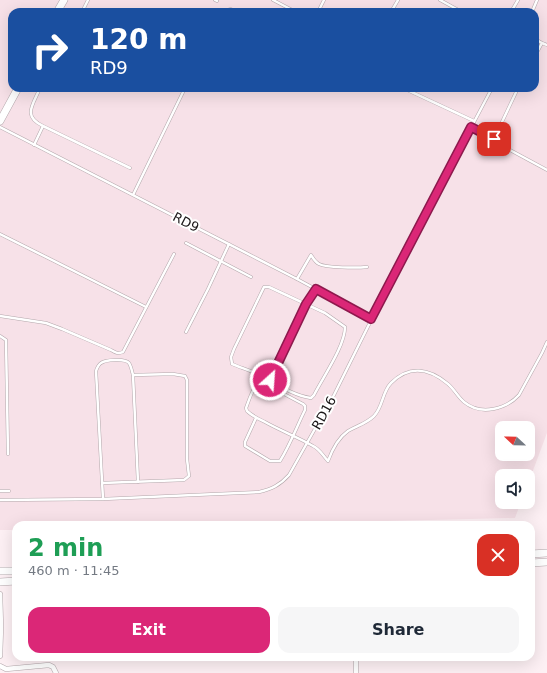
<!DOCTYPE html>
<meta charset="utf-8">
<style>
body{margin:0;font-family:"DejaVu Sans",sans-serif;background:#f6f6f7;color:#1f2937;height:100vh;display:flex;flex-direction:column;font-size:15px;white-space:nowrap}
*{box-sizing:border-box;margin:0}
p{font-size:13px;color:#747a83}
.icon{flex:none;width:22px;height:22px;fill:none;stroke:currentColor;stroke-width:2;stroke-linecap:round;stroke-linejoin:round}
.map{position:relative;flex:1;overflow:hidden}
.details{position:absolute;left:12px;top:521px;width:523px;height:140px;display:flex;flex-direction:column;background:#fff;border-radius:12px;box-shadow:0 4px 16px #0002}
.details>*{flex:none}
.hud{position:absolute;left:8px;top:8px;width:531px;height:84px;border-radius:12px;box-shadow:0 4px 16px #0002;background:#1a4fa0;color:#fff;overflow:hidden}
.needle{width:26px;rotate:292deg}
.buttons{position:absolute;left:495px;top:421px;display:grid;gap:8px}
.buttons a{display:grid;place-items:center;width:40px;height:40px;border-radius:8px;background:#fff;box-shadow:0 4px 16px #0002;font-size:20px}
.pin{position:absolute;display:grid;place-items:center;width:34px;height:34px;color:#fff;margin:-17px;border-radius:8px;box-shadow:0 2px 6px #0006}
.me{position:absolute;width:44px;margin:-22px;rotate:26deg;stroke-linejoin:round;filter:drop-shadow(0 0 3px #0008)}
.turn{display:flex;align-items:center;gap:14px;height:84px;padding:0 16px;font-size:18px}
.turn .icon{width:52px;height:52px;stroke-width:2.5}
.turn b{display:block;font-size:28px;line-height:34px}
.round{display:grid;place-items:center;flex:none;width:42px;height:42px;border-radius:12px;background:#f6f6f7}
.head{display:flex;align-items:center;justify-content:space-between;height:68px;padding:0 16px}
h1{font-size:24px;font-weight:700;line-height:30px;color:#1e9e55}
.action{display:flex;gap:8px;margin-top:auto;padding:8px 16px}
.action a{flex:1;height:46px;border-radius:12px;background:#db2777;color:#fff;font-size:16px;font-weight:700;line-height:46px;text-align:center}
.action a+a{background:#f6f6f7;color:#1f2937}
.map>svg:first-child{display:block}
.built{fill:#f7e1e8;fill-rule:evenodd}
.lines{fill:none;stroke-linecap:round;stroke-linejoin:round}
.lane-casing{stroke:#b3a7ab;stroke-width:3.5}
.street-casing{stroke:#b3a7ab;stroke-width:5.5}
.secondary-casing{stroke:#b3a7ab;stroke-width:8}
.lane{stroke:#fff;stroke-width:2.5}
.street{stroke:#fff;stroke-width:4.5}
.secondary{stroke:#fff;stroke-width:7}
.route-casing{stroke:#8e194d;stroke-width:10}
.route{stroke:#db2777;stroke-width:7}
.labels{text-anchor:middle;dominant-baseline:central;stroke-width:4;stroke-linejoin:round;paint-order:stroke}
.street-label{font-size:13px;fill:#1b1718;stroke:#fff}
</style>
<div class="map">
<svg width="547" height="673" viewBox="0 0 547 673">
<rect width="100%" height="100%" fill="#fdf0f4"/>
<!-- built -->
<path class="built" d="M 0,0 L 547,0 L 547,433 L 528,484 L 528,476 L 502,476 L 502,502 L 521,502 L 515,518 L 221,525 L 16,525 L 16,530 L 0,530 ZM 12,12 L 535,12 L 535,88 L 12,88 ZM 502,428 L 528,428 L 528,454 L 502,454 Z"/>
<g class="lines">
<!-- lane casing -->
<g class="lane-casing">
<g id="lane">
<path d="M 215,0 L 217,1"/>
<path d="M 273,0 L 296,12"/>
<path d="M 440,0 L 462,12"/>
<path d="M 82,12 L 88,0"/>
<path d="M 223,12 L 230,9 L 238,12"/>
<path d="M 318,12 L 324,0"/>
<path d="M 391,12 L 398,0"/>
<path d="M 511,12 L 518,0"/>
<path d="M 532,12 L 537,0"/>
<path d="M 535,39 L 542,43"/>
<path d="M 535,56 L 542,43 L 547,45"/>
<path d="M 403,88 L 474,121"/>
<path d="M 43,126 L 130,168"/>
<path d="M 0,127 L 297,279 L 371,319"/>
<path d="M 471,127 L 488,135 L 510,150 L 547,170"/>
<path d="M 494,139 L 518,88"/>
<path d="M 34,145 L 43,126 C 22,116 33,105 40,88"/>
<path d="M 133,195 L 185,88"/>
<path d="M 0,234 L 146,307"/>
<path d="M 186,243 L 251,277"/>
<path d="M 297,279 L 311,255 C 313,258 315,262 319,264 C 326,268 358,268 367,267"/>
<path d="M 264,287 L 269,287 L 325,313 L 345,327 C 345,346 323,377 314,395 L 311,398 C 292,395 275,383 259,375 C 250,370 241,368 232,364 L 231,357 L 234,349 Z"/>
<path d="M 0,316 L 46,323 L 62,329 L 111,350 C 116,353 118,354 123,352 L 174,254"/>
<path d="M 186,332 L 208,289 L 229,244"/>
<path d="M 0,336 L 6,340 L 8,454"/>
<path d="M 270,380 L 306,304 L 316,289"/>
<path d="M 256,418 L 245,442 L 245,446 L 270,461 L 280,461 C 290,445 297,426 305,410 L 305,406 L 303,404 L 265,384 C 263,384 260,383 258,384 C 253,386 248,403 246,408 L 247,411 C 252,416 259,419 265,422 C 281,431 298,437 313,446 C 320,449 323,456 328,461 C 332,450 338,438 348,431 C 357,426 367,423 374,416 C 383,407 382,392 391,383 C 409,365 429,368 448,384 C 454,389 458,397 464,402 C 481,416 506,409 519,395 L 542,353 L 547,342"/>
<path d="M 102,483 L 184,480 L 189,476 L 187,459 L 187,380 L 185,376 L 173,374 L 133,375"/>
<path d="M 0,491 L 9,491"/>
<path d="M 103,499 L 96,371 C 97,368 98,365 101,363 C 105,360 125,358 129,363 C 131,366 132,371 133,375 L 138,482"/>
<path d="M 0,500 L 103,499 L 259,492 C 272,489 280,485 289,475 L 334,395 L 399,264 L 492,88"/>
</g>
</g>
<!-- street casing -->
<g class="street-casing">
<g id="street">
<path d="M 0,594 L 1,627 L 0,656"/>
<path d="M 356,657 L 356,673"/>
<path d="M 0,666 L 6,669 L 49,665 L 53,667 L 56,673"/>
</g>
</g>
<!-- secondary casing -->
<g class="secondary-casing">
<g id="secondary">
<path d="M 57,12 L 64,0"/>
<path d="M 0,121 L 18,88"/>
<path d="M 531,554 L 547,553"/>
<path d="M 531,563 L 547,562"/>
<path d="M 0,571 L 16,571"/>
<path d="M 0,582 L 16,581"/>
</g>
</g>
<!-- lane -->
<use href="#lane" class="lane"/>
<!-- street -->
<use href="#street" class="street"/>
<!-- secondary -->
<use href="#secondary" class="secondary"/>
</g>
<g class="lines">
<!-- route casing -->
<g class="route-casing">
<path id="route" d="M 270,380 L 306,304 L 316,289 L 371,319 L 471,127 L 494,139"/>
</g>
<!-- route -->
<use href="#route" class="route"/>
</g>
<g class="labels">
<!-- street labels -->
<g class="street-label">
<text transform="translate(186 222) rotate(27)">RD9</text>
<text transform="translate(324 413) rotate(-61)">RD16</text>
</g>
</g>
</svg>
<div class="buttons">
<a><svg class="needle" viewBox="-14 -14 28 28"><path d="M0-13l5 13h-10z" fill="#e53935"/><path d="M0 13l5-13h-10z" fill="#747a83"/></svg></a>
<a><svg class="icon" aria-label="sound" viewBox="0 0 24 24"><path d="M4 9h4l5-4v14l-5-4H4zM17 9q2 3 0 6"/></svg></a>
</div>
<div class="pin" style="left:494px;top:139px;background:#d93025"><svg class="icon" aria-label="arrive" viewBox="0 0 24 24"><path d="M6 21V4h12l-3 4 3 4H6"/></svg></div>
<svg class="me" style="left:270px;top:380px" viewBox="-20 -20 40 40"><circle r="17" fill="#db2777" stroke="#fff" stroke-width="3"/><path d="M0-11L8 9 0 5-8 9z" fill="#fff"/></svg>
<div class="hud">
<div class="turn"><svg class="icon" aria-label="right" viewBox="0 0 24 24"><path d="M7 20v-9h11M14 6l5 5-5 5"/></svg><div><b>120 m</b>RD9</div></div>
</div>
<section class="details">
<div class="head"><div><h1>2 min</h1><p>460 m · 11:45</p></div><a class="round" style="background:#d93025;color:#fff"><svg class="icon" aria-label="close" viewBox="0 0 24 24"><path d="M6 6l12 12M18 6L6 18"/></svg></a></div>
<div class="action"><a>Exit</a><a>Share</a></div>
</section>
</div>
